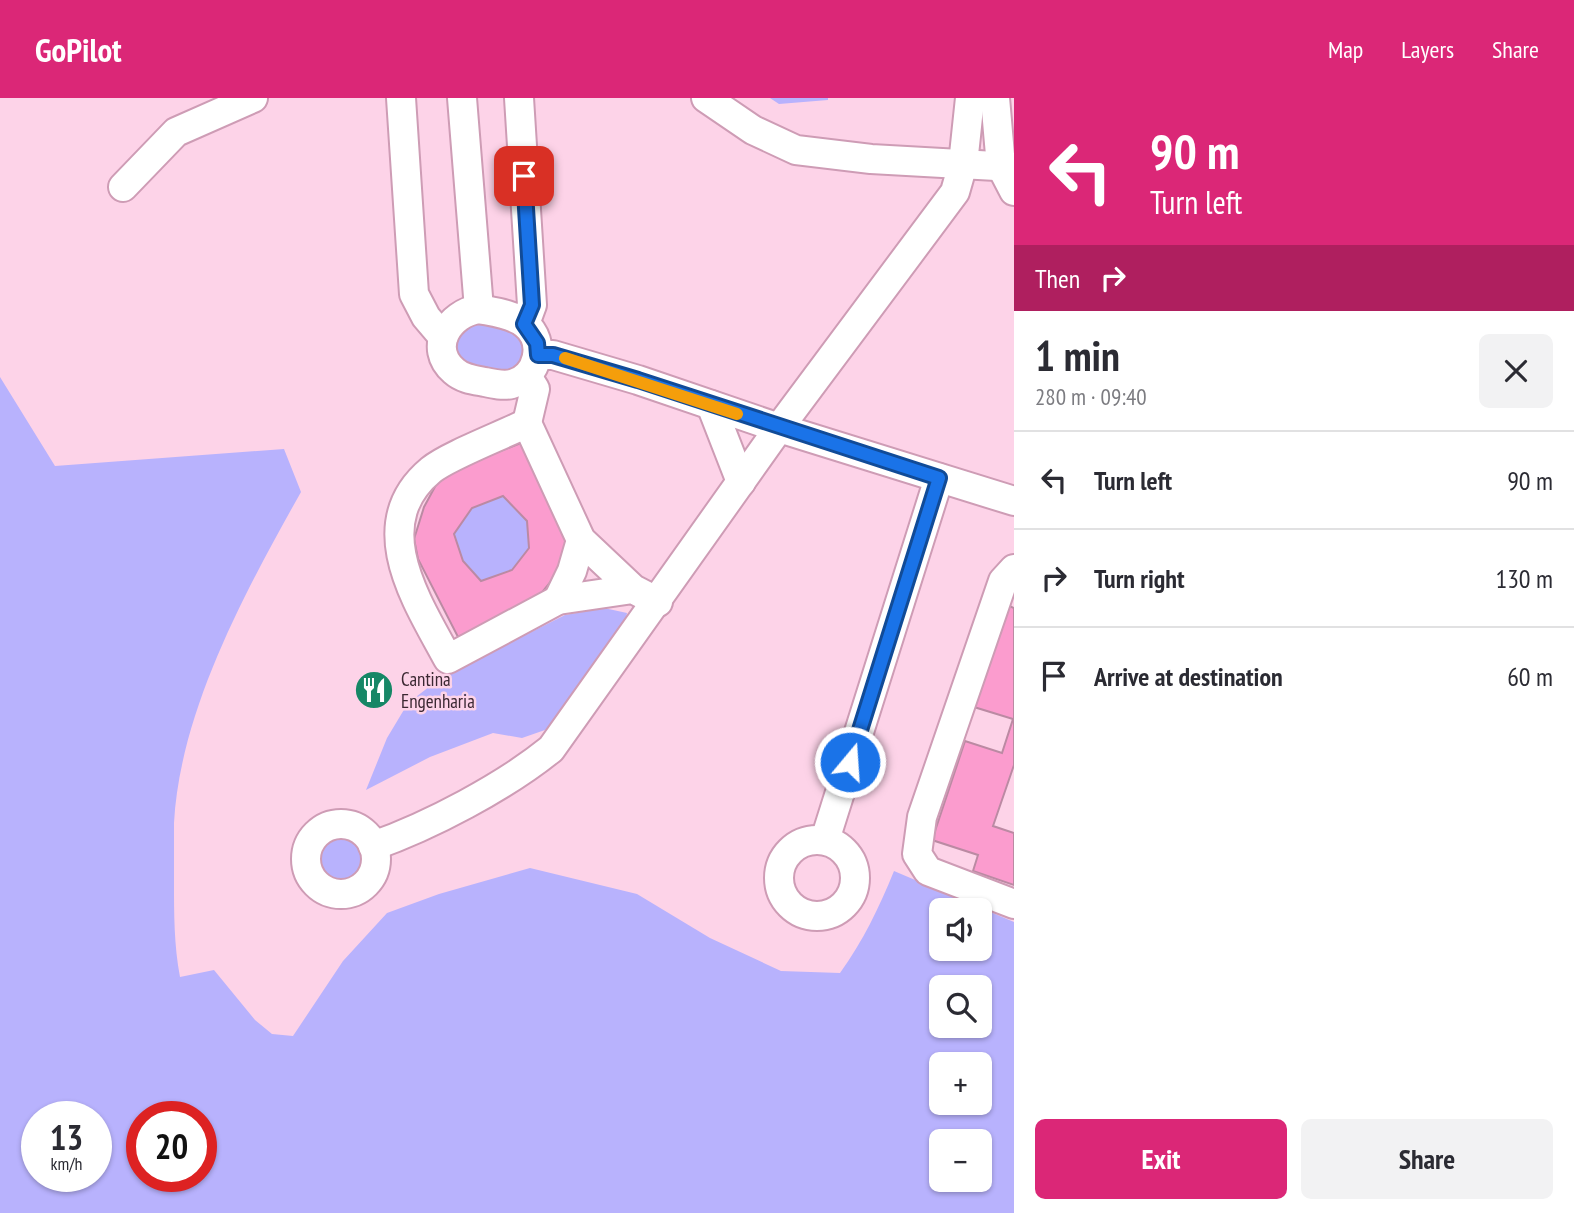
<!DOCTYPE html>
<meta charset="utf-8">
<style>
body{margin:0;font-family:"PT Sans Narrow",sans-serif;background:#f2f2f3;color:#2b2b33;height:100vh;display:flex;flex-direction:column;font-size:26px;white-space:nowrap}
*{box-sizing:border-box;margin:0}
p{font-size:23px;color:#7c7c81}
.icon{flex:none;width:38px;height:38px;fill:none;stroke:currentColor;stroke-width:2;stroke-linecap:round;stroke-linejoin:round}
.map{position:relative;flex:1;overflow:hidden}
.details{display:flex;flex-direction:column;background:#fff;width:560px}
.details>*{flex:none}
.guide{background:#db2777;color:#fff;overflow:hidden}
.fabs{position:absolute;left:929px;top:800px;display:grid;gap:14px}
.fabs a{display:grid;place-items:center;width:63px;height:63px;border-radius:10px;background:#fff;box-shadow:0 2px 5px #0004;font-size:35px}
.speed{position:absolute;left:21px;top:1003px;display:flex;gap:14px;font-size:35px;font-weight:700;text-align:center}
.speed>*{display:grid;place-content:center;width:91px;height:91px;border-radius:50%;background:#fff;box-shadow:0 2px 5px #0004;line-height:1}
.speed small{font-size:18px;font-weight:400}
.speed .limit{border:10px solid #d22;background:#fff;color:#111}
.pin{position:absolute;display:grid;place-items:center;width:60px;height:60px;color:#fff;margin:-30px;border-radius:14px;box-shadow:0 4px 10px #0006}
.me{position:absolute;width:77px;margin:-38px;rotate:18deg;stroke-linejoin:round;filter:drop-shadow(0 0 5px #0008)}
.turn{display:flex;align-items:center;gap:24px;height:147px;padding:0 21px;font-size:32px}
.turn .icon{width:91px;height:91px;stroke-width:2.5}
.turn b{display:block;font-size:49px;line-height:60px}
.then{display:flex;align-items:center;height:66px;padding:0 21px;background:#0003;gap:14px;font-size:26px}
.round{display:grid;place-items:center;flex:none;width:74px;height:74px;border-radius:10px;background:#f2f2f3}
.headline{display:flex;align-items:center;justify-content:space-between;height:119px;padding:0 21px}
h1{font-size:42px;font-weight:800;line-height:52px}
.primary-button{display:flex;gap:14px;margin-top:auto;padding:14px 21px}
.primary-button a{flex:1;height:80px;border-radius:10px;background:#db2777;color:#fff;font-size:28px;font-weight:800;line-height:80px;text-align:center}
.primary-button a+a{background:#f2f2f3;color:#2b2b33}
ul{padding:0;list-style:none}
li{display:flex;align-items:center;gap:21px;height:98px;padding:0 21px;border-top:2px solid #e1e1e2}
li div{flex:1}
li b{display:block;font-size:26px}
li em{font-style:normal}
header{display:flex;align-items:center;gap:42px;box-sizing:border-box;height:98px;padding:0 35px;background:#db2777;color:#fff}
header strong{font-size:33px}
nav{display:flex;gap:38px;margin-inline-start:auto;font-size:24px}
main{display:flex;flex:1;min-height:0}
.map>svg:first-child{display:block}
.green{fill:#b8b2fd;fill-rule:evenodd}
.building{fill:#fb9cce;stroke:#bb8aa3;stroke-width:2;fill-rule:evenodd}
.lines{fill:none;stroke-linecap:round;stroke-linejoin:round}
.minor-casing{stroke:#ce9cb5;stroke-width:32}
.minor{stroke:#fff;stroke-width:28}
.route-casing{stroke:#114b97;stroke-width:18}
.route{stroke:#1a73e8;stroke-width:12}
.slow{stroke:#f59e0b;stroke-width:12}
.labels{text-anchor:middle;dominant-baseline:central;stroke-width:5;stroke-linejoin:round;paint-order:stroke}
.poi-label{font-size:19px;fill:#3b2832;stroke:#fdd3e8;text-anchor:start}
</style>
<header>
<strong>GoPilot</strong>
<nav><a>Map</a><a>Layers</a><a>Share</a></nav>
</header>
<main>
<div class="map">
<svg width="1014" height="1115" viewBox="0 0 1014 1115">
<rect width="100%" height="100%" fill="#fdd3e8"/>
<!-- green -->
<g class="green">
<path d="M 770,0 L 828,0 L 828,2 L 779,6 Z"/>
<path d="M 470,224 L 510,231 L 523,241 L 524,263 L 505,276 C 478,271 458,274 454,241 Z"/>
<path d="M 0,279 L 55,368 L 284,351 L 301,394 C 247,490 180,612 174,725 C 174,744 174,764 174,784 C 174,816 174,847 180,879 L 214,872 L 255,922 L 272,936 L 293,938 L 343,863 L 387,815 L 439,796 L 530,770 L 637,796 L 710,840 L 781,873 L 840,875 C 863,843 879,810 894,773 L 1014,824 L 1014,1115 L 0,1115 ZM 942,812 L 980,812 L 980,850 L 942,850 ZM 942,889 L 980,889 L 980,928 L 942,928 ZM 942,966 L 980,966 L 980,1004 L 942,1004 ZM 37,1018 L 96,1018 L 96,1078 L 37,1078 ZM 142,1018 L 201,1018 L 201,1078 L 142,1078 ZM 942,1043 L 980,1043 L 980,1082 L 942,1082 Z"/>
<path d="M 503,398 L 527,423 L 529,450 L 512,472 L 481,483 L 463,463 L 454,436 L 472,410 Z"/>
<path d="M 604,510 L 627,515 L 624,531 L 571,604 L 545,632 L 522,640 L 493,635 L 430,659 L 366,692 L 387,640 L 408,605 L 442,579 L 565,517 Z"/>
<circle cx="339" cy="761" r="29"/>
</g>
<!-- building -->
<g class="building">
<path d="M 526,343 L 566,436 L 566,465 L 535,503 L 458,539 L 418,461 L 414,441 L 424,409 L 437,385 L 465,367 ZM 503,398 L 527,423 L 529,450 L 512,472 L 481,483 L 463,463 L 454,436 L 472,410 Z"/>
<path d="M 1007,507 L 1014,510 L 1014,667 L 993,728 L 1014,735 L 1014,787 L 973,773 L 978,757 L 932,742 L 965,643 L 1002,655 L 1013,621 L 974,609 Z"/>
</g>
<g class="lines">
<!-- minor casing -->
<g class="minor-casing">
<g id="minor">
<path d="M 401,0 L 414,196 L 426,219 L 443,239"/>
<path d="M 462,0 L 479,211"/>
<path d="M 519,0 L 532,207 L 525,226"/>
<path d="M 706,0 L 753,32 L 796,52 L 871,61 L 1014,69"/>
<path d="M 995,0 L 1001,68 L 1014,93"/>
<path d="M 123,89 L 176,34 L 253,0"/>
<path d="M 479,211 C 493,214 513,216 525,226 C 547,244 538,279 512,286 C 503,288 494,286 485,284 C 474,282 463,281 454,273 C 427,250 449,215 479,211 Z"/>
<path d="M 538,257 L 553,257 L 638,282 L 779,330 L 1014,403"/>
<path d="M 711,307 L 741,384"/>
<path d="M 527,325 L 535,291 L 527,278"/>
<path d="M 1014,471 L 1003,483 L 922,719 L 917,756 L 928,773 L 1014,806"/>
<path d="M 633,491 L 558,502 L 448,561 C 418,505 365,427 431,372 C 448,358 503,337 527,325 L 581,442 L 633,491 L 658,504"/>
<path d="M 558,502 L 572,473 L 581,442"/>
<circle cx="341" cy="761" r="35"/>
<circle cx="817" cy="780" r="38"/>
<path d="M 825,742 L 939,380"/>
<path d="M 373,748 C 430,728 504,689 551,651 L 779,330 L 955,94 L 963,66 L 970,0"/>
</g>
</g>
<!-- minor -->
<use href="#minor" class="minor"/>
</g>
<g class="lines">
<!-- route casing -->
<g class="route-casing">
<path id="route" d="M 524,78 L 532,207 L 524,226 L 537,245 L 538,257 L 553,257 L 638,282 L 939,380 L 850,664"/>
</g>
<!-- route -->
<use href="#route" class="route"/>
<!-- slow -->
<path class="slow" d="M 565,260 L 737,316"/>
</g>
<!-- icons -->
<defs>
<g id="restaurant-disc" transform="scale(2.0125)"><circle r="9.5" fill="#168766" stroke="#fdd3e8"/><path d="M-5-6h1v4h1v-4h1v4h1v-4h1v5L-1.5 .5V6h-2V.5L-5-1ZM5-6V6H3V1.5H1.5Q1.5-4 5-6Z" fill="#fff"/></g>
</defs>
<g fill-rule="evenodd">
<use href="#restaurant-disc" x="374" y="592"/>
</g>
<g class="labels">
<!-- poi labels -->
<g class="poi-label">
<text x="401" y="581">Cantina<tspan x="401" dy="22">Engenharia</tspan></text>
</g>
</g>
</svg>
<div class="fabs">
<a><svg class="icon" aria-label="sound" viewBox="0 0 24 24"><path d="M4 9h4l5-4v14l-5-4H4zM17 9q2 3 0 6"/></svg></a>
<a><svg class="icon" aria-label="search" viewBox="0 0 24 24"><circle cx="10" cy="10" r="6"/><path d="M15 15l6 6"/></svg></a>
<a>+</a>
<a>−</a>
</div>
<div class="speed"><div>13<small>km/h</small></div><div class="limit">20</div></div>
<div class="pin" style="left:524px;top:78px;background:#d93025"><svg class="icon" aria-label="arrive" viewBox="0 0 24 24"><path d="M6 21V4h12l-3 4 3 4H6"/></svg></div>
<svg class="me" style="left:850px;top:664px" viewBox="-20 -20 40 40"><circle r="17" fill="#1a73e8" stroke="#fff" stroke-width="3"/><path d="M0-11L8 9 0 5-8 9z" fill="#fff"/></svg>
</div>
<section class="details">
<div class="guide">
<div class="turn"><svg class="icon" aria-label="left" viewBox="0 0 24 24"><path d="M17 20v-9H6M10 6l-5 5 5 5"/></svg><div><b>90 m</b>Turn left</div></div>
<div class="then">Then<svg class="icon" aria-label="right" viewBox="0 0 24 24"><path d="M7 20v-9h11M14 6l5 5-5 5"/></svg></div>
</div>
<div class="headline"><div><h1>1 min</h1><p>280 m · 09:40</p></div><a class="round"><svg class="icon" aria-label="close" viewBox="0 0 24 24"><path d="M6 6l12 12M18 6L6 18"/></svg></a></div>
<ul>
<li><svg class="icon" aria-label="left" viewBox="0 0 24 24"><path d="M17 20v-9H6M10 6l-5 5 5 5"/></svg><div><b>Turn left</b></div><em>90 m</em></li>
<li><svg class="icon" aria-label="right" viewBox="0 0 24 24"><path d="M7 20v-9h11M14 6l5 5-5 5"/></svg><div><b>Turn right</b></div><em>130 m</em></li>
<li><svg class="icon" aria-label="arrive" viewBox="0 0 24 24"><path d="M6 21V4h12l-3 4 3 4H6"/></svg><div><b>Arrive at destination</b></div><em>60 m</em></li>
</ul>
<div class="primary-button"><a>Exit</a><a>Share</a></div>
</section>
</main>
